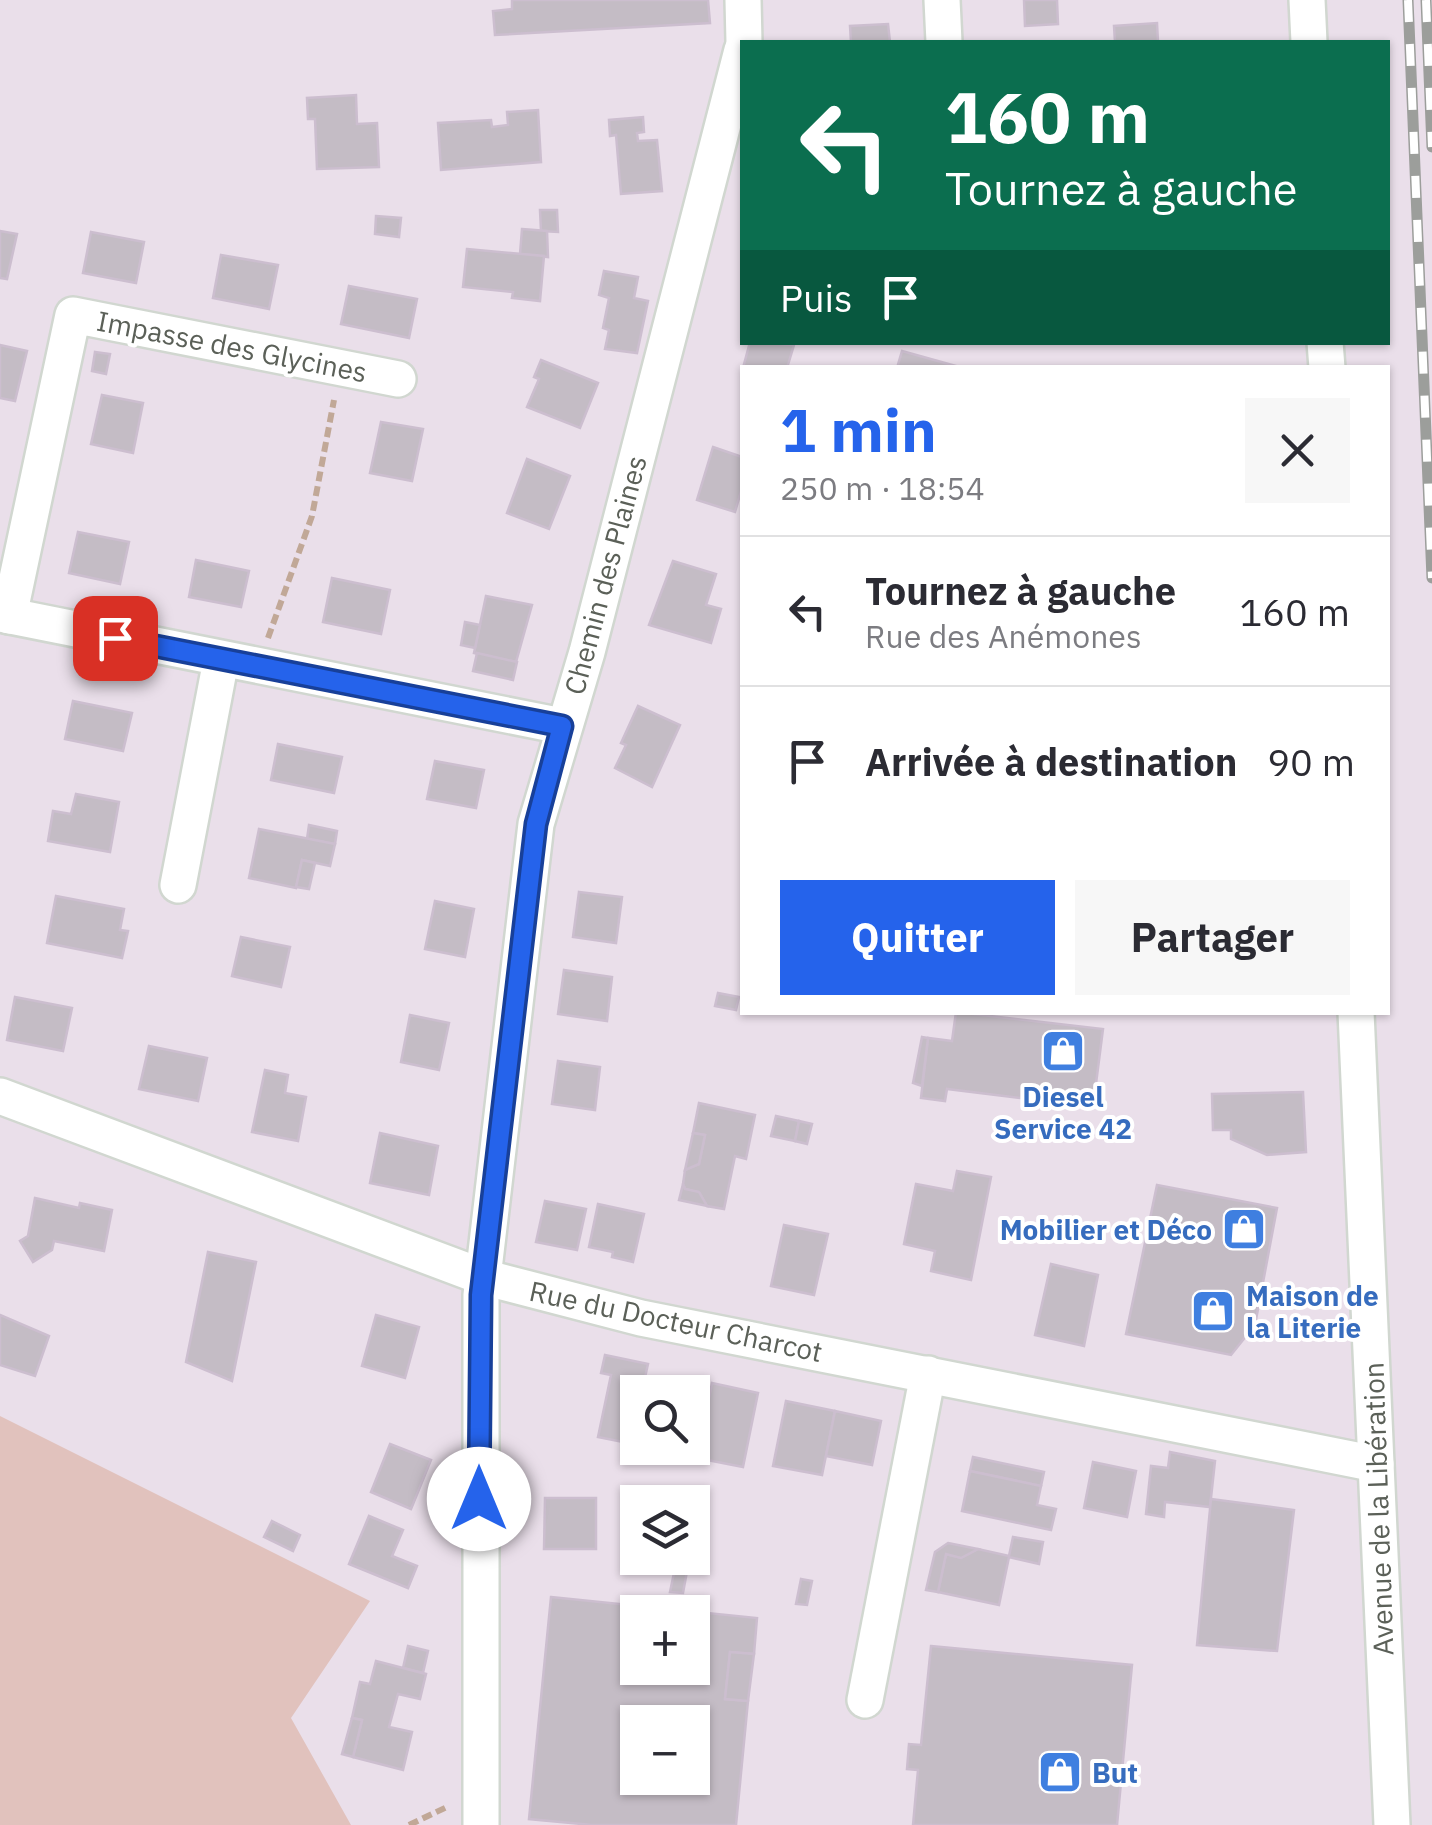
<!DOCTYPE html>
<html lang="fr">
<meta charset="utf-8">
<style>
body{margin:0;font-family:"IBM Plex Sans",sans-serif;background:#f7f7f7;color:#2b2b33;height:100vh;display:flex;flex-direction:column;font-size:38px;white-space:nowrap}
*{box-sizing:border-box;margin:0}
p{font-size:32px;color:#7c7c81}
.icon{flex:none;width:55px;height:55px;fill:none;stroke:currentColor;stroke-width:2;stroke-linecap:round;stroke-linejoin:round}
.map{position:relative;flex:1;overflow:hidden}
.side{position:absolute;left:740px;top:365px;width:650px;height:650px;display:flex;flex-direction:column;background:#fff;border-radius:0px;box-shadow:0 2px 8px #0004}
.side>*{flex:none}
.hud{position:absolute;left:740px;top:40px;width:650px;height:305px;border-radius:0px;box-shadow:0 2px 8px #0004;background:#0b6e4f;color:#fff;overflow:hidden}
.controls{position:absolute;left:620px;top:1375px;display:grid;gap:20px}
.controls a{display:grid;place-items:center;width:90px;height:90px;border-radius:0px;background:#fff;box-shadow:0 2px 8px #0004;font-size:50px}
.pin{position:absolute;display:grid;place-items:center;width:85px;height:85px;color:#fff;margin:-42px;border-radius:20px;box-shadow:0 5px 15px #0006}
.me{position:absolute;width:110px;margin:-55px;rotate:0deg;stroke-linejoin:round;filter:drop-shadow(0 0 8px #0008)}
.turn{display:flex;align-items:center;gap:35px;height:210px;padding:0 40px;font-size:45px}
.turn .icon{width:130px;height:130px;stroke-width:2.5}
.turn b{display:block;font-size:70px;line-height:85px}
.then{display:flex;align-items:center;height:95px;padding:0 40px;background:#0003;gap:20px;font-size:38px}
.round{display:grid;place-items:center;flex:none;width:105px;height:105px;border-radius:0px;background:#f7f7f7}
.headline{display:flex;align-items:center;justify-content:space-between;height:170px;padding:0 40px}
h1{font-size:60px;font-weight:700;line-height:75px;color:#2563eb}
.action{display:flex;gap:20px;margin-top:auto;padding:20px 40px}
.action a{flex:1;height:115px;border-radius:0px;background:#2563eb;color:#fff;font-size:40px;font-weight:700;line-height:115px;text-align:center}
.action a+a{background:#f7f7f7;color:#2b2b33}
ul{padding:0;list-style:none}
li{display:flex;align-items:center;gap:30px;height:150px;padding:0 40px;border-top:2px solid #e1e1e2}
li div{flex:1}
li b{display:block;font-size:38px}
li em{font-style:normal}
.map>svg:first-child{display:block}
.green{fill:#e1c2bd}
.building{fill:#c4bcc5;stroke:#ccbecf;stroke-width:2.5;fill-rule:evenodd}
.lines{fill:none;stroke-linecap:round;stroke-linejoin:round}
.minor-casing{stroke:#d1d7d0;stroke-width:40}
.path{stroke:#c1a897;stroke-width:6;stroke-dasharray:10 5;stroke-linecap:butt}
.minor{stroke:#fff;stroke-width:35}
.rail-casing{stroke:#9c9e9b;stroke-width:11}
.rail{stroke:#fff;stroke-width:8;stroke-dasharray:22;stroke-linecap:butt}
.route-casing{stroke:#184099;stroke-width:25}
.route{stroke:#2563eb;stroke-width:18}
.labels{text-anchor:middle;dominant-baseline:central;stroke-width:8;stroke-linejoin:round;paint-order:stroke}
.street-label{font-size:28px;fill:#5b6058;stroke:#fff}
.shop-label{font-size:28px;font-weight:bold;fill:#366cbe;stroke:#fff;text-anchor:start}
</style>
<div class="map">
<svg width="1432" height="1825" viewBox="0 0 1432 1825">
<rect width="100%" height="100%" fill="#eadfea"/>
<!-- green -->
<path class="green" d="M 0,1416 L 370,1601 L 291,1718 L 351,1825 L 0,1825 Z"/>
<!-- building -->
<g class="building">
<path d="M 512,0 L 708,0 L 710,23 L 495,35 L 493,11 L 512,9 Z"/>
<path d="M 1024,0 L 1057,0 L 1058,24 L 1025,26 Z"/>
<path d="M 1157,23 L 1158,42 L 1115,42 L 1114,26 Z"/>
<path d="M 888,24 L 890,42 L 851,42 L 850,26 Z"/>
<path d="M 356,95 L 357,124 L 377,123 L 379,167 L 317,169 L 315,119 L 308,119 L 307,98 Z"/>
<path d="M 538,110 L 541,162 L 441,170 L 438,123 L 491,120 L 492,127 L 508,125 L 507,112 Z"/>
<path d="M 643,117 L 644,132 L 637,133 L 638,141 L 657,140 L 662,191 L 621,194 L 616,135 L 610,136 L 609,120 Z"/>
<path d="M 540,210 L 557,210 L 558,232 L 541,231 Z"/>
<path d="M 376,216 L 401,218 L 399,237 L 375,234 Z"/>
<path d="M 522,229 L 547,231 L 548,257 L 520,254 Z"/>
<path d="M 0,231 L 17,234 L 7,279 L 0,278 Z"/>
<path d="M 91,232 L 144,242 L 136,283 L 83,273 Z"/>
<path d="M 467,249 L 544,256 L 540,301 L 512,298 L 513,292 L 463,287 Z"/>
<path d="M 221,255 L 278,265 L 269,309 L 213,298 Z"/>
<path d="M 604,271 L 638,277 L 634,298 L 648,301 L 637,353 L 605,349 L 609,330 L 603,328 L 609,298 L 599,295 Z"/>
<path d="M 349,286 L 417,299 L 409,338 L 341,324 Z"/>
<path d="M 750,342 L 794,345 L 787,368 L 743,368 Z"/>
<path d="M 0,345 L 27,351 L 15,401 L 0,398 Z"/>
<path d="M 902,351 L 963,368 L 897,368 Z"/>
<path d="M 95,352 L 110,354 L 106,374 L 92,371 Z"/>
<path d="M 541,360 L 598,383 L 580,428 L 527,407 L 539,379 L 534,377 Z"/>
<path d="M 102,395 L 143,403 L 133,453 L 91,444 Z"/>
<path d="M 381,422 L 423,429 L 412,481 L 370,473 Z"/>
<path d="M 713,447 L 742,457 L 742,488 L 735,512 L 697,500 Z"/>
<path d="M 527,459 L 570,476 L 549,529 L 507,513 Z"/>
<path d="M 78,532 L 129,542 L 120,584 L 69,573 Z"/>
<path d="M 196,560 L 249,571 L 241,607 L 189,597 Z"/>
<path d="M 673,561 L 716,574 L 706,605 L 721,609 L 711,643 L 649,625 Z"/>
<path d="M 332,578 L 390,590 L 381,634 L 323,622 Z"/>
<path d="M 486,596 L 532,605 L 516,662 L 474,653 Z"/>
<path d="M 465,622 L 480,625 L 475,648 L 461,645 Z"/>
<path d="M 477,653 L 517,662 L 513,680 L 473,671 Z"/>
<path d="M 73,701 L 132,713 L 123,751 L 65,739 Z"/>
<path d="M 638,706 L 680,725 L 652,787 L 615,768 L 626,745 L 621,743 Z"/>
<path d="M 278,744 L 342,757 L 334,793 L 271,780 Z"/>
<path d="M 435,761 L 484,770 L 476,808 L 427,799 Z"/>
<path d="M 76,794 L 119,802 L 110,852 L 48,841 L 53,811 L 71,814 Z"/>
<path d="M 309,825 L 337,831 L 335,844 L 307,839 Z"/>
<path d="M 259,829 L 335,844 L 330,866 L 302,860 L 296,888 L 249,878 Z"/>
<path d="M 302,860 L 315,863 L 309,889 L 296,887 Z"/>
<path d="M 579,892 L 622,897 L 616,943 L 573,937 Z"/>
<path d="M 56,896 L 124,909 L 120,930 L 128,931 L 122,958 L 47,943 Z"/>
<path d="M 435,901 L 474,909 L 465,957 L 425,949 Z"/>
<path d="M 241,937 L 290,947 L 281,987 L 232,976 Z"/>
<path d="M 564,970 L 612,977 L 607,1021 L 558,1014 Z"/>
<path d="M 718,993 L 739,997 L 736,1010 L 715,1006 Z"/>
<path d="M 15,997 L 72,1008 L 63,1051 L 7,1040 Z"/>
<path d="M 956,1012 L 1103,1029 L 1093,1107 L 947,1089 L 945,1101 L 921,1098 L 928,1038 L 952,1041 Z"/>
<path d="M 410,1015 L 449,1023 L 439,1070 L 401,1062 Z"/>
<path d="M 922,1037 L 928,1038 L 922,1086 L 913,1083 Z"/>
<path d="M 149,1046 L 207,1058 L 198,1101 L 139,1089 Z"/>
<path d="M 558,1061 L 600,1067 L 595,1110 L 552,1104 Z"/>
<path d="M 265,1070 L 288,1075 L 285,1093 L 306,1097 L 298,1141 L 252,1132 Z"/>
<path d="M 1303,1092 L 1306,1152 L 1267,1155 L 1231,1139 L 1231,1130 L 1213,1130 L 1212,1094 Z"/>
<path d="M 699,1103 L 755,1115 L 746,1159 L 735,1156 L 724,1209 L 707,1206 L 699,1192 L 685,1189 L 683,1184 L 685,1170 L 699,1164 L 705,1135 L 693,1133 Z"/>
<path d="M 776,1116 L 799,1121 L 795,1141 L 771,1136 Z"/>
<path d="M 799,1121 L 812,1124 L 807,1144 L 795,1141 Z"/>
<path d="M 380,1133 L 438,1146 L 429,1195 L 370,1183 Z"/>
<path d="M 693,1133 L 705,1135 L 699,1164 L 685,1170 Z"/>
<path d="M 957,1171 L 991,1177 L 971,1280 L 931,1271 L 935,1251 L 904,1244 L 916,1184 L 953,1191 Z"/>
<path d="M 683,1184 L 685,1189 L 699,1192 L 707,1206 L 679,1200 Z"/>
<path d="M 1157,1185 L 1277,1208 L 1255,1325 L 1231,1355 L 1126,1334 Z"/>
<path d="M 35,1198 L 79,1208 L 80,1203 L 112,1210 L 104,1251 L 54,1241 L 52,1250 L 33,1262 L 20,1241 L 28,1236 Z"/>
<path d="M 545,1201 L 586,1209 L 577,1250 L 536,1242 Z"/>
<path d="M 598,1204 L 644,1214 L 633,1262 L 612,1257 L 613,1252 L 589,1247 Z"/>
<path d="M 784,1225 L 828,1234 L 814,1295 L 771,1286 Z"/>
<path d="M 208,1252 L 256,1262 L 232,1381 L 186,1362 Z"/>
<path d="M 1051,1264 L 1098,1275 L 1084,1346 L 1035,1335 Z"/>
<path d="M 0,1315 L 49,1336 L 35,1376 L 0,1365 Z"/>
<path d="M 376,1315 L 419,1327 L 405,1378 L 362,1366 Z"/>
<path d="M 605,1355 L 648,1364 L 644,1382 L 653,1384 L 651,1392 L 638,1392 L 638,1445 L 598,1437 L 611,1375 L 601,1373 Z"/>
<path d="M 712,1383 L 758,1393 L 743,1467 L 697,1458 Z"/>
<path d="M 786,1401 L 835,1411 L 822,1475 L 773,1466 Z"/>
<path d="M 835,1411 L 881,1421 L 872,1465 L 826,1456 Z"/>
<path d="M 390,1444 L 431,1460 L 411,1509 L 371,1492 Z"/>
<path d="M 1170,1452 L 1215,1461 L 1210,1507 L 1165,1502 L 1164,1517 L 1146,1514 L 1151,1466 L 1168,1468 Z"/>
<path d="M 973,1457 L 1044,1472 L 1041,1486 L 970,1471 Z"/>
<path d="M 1093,1462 L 1136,1471 L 1127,1517 L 1084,1508 Z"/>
<path d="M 970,1471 L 1041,1486 L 1037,1505 L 1056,1509 L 1051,1530 L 962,1511 Z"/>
<path d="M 545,1498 L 596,1498 L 596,1549 L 544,1549 Z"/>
<path d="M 1211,1499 L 1294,1510 L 1277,1651 L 1197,1645 Z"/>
<path d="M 369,1516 L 403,1530 L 392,1556 L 417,1566 L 408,1588 L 349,1564 Z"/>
<path d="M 272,1521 L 300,1535 L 293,1551 L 264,1537 Z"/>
<path d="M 1013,1537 L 1043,1542 L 1039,1564 L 1009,1557 L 999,1605 L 938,1592 L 946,1554 L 961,1558 L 978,1549 L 1009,1556 Z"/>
<path d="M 948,1543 L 978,1549 L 961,1558 L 946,1554 L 938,1592 L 926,1590 L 935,1552 Z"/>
<path d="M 676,1563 L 688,1566 L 683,1593 L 670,1592 Z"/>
<path d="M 801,1579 L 812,1581 L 807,1605 L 796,1604 Z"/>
<path d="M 551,1597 L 757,1618 L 754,1654 L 730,1652 L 725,1699 L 748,1701 L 736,1825 L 592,1825 L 529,1819 ZM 638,1612 L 692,1612 L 692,1668 L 638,1668 ZM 638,1722 L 692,1722 L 692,1778 L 638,1778 Z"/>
<path d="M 408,1646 L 428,1651 L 423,1673 L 403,1668 Z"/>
<path d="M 931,1646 L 1132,1665 L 1117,1825 L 913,1825 L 918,1770 L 907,1769 L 909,1744 L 921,1745 Z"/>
<path d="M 730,1652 L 754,1654 L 748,1701 L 725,1699 Z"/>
<path d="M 376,1661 L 426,1674 L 420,1699 L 398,1694 L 389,1727 L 412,1732 L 403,1770 L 353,1757 L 362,1720 L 352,1718 L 360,1682 L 370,1684 Z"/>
<path d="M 352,1718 L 362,1720 L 353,1757 L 342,1754 Z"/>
</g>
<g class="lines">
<!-- minor casing -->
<g class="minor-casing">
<g id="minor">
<path d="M 743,0 L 744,42"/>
<path d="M 942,0 L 944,42"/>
<path d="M 1307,0 L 1309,42"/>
<path d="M 1325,342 L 1327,368"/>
<path d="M 0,614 L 562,726"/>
<path d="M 9,616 L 73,315 L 398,379"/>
<path d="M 178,885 L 221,660"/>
<path d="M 1356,1012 L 1392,1825"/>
<path d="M 0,1096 L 483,1277 L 641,1318 L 1376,1464"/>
<path d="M 865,1700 L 928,1374"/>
<path d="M 481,1825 L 481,1295 L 536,824 L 587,652 L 742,50"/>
</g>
</g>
<!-- path -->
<g class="path">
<path d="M 268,638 L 312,516 L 334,400"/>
<path d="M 409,1825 L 449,1806"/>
</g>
<!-- minor -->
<use href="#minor" class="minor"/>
<!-- rail casing -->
<g class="rail-casing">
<g id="rail">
<path d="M 1408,0 L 1432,578"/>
<path d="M 1426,0 L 1432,147"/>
</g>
</g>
<!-- rail -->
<use href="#rail" class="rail"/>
</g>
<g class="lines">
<!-- route casing -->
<g class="route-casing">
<path id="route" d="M 115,638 L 562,726 L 536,824 L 481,1295 L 479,1499"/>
</g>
<!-- route -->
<use href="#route" class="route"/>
</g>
<!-- icons -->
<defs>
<g id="shop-square" transform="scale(2.25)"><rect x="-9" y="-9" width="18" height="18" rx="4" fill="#3f7fe0" stroke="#fff"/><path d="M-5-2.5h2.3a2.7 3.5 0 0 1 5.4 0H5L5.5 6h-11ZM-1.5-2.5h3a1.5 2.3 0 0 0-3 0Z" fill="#fff"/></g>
</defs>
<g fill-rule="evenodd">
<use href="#shop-square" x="1063" y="1051"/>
<use href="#shop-square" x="1244" y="1229"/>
<use href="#shop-square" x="1213" y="1311"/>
<use href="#shop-square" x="1060" y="1772"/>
</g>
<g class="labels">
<!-- street labels -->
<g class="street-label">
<text transform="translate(232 346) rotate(11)">Impasse des Glycines</text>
<text transform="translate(605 575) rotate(-75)">Chemin des Plaines</text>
<text transform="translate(676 1321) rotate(12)">Rue du Docteur Charcot</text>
<text transform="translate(1378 1509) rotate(-92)">Avenue de la Libération</text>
</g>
<!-- shop labels -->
<g class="shop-label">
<text x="1063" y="1096" text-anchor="middle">Diesel<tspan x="1063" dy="32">Service 42</tspan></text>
<text x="1212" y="1229" text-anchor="end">Mobilier et Déco</text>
<text x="1246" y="1295">Maison de<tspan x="1246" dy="32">la Literie</tspan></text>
<text x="1092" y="1772">But</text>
</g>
</g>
</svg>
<div class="controls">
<a><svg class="icon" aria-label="search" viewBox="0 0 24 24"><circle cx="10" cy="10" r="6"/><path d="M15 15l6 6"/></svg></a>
<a><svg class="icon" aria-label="layers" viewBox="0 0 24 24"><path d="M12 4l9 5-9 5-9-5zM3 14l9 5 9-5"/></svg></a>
<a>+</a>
<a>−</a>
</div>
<div class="pin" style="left:115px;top:638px;background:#d93025"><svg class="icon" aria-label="arrive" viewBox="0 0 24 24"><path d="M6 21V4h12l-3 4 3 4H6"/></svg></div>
<svg class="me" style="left:479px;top:1499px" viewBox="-20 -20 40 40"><circle r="19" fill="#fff"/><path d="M0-13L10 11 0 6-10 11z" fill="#2563eb"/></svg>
<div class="hud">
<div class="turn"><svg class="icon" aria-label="left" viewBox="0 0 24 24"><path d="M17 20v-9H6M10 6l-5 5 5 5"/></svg><div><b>160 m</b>Tournez à gauche</div></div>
<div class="then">Puis<svg class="icon" aria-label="arrive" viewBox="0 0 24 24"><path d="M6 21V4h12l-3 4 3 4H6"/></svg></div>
</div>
<section class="side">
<div class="headline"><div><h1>1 min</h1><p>250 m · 18:54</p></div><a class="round"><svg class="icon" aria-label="close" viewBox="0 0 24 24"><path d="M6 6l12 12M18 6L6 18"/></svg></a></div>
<ul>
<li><svg class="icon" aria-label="left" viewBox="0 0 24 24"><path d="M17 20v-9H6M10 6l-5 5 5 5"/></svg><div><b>Tournez à gauche</b><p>Rue des Anémones</p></div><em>160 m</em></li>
<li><svg class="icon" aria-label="arrive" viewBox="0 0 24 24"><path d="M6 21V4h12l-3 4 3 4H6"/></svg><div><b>Arrivée à destination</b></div><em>90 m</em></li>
</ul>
<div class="action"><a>Quitter</a><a>Partager</a></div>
</section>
</div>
